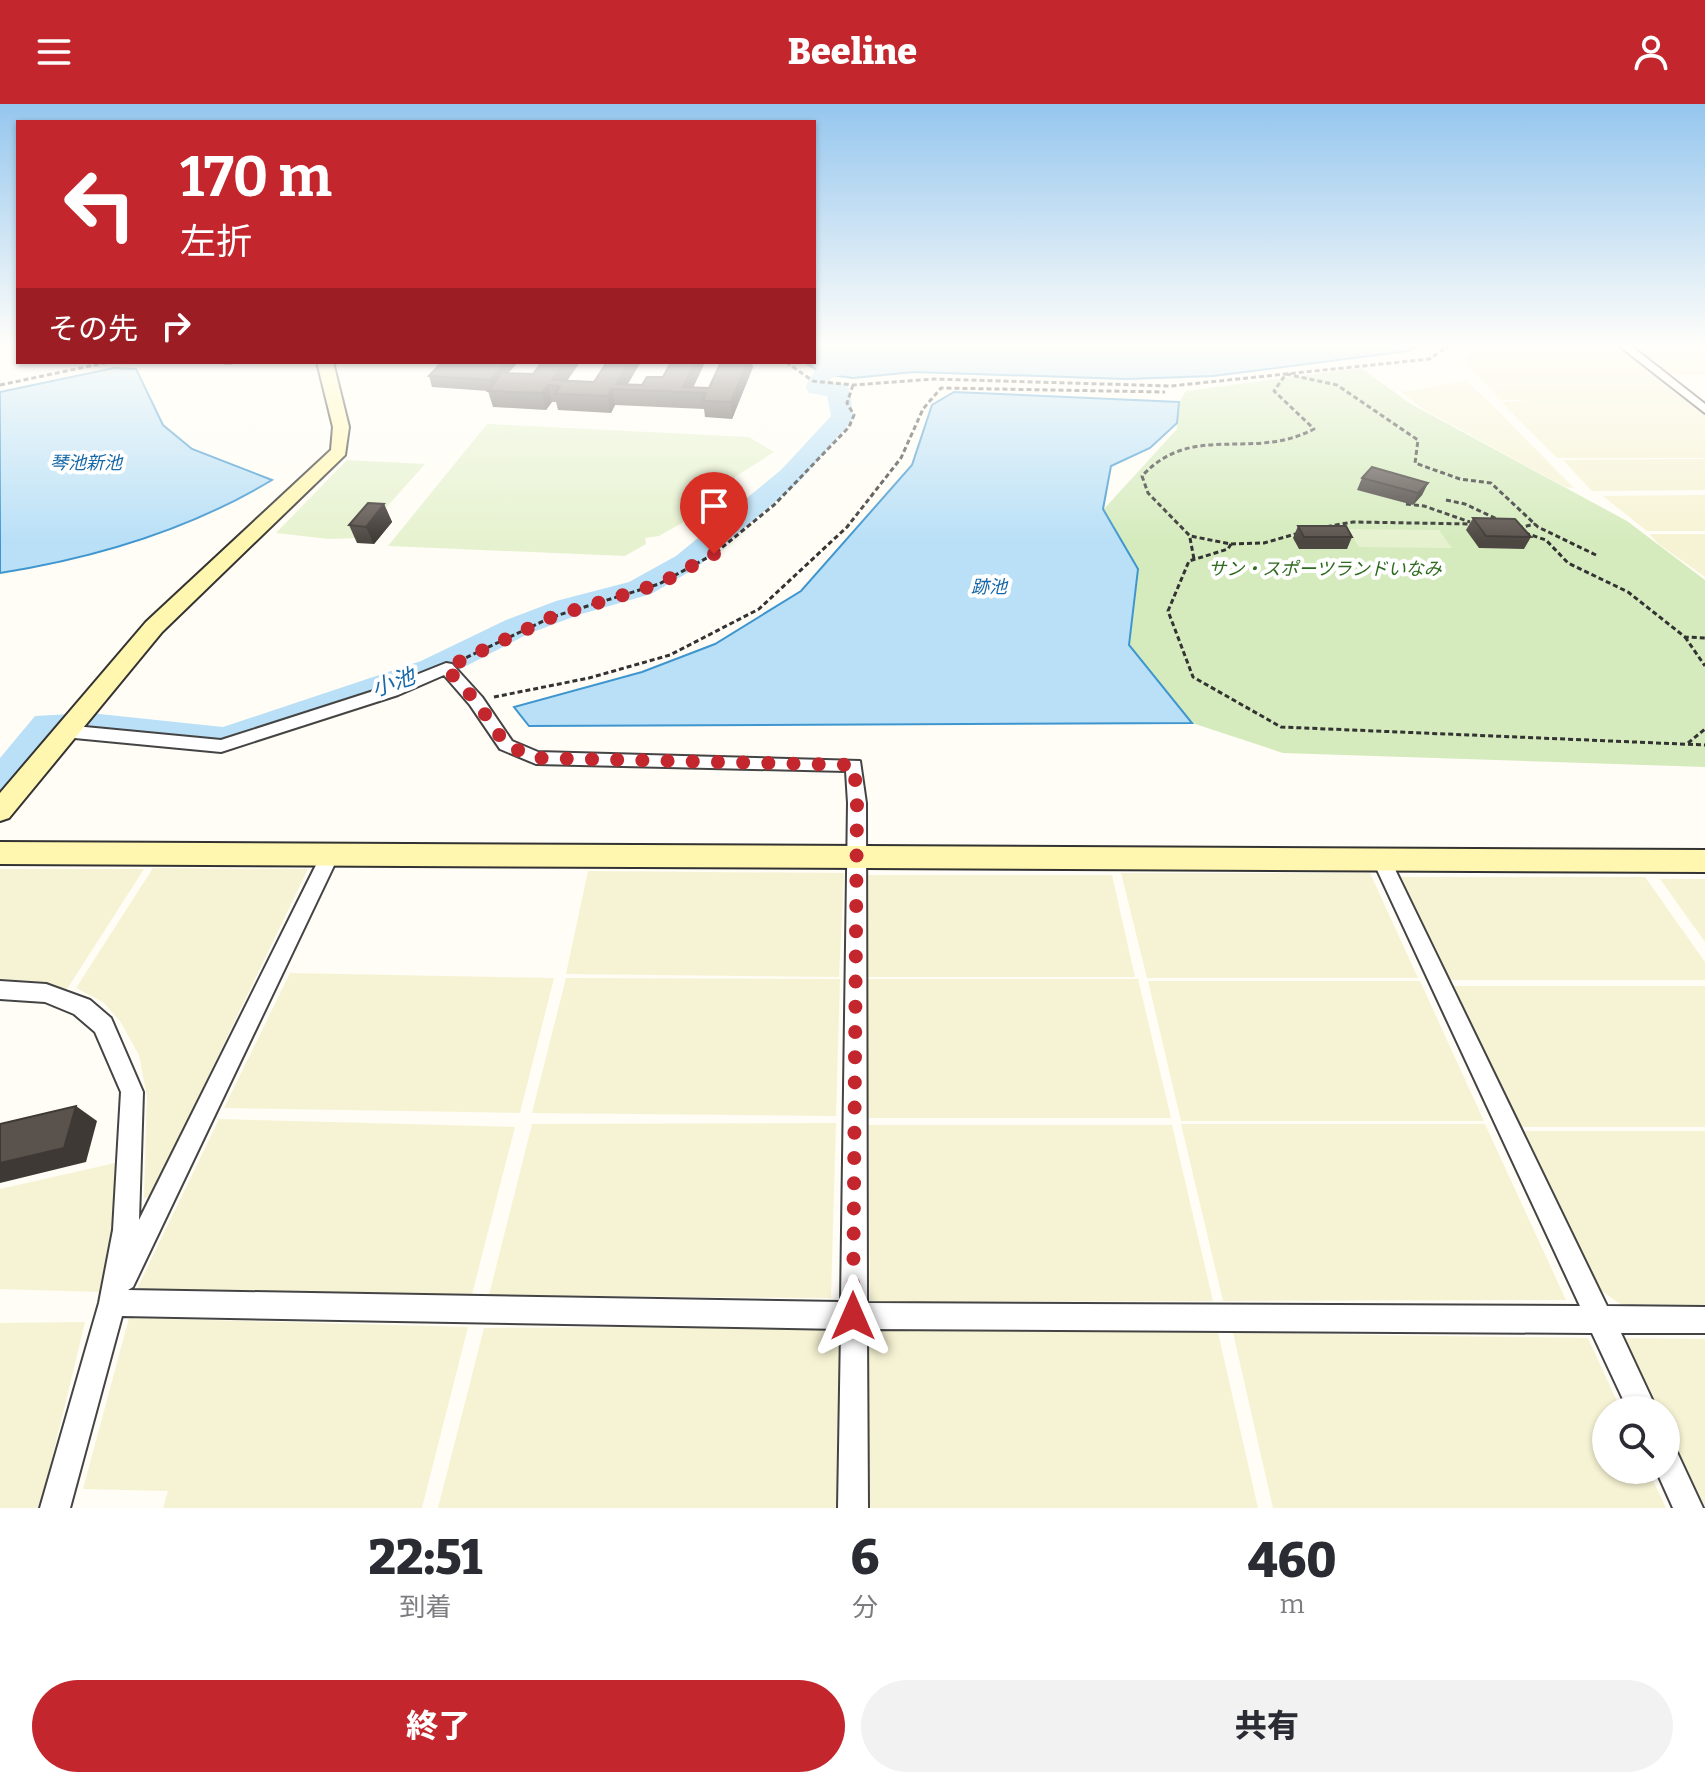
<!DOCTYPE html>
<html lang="ja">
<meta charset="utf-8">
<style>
body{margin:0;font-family:Bitter,"Noto Sans JP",serif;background:#f2f2f3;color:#2b2b33;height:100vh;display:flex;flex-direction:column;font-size:30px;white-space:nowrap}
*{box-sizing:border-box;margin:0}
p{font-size:26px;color:#7c7c81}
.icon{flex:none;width:44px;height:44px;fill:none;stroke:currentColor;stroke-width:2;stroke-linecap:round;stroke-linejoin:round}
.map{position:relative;height:1404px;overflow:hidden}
.panel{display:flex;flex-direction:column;background:#fff;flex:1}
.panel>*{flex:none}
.hud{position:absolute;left:16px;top:16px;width:800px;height:244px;border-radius:0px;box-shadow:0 2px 6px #0004;background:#c4262e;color:#fff;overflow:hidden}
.controls{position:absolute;left:1592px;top:1292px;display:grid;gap:16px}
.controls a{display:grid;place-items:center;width:88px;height:88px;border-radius:50%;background:#fff;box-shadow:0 2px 6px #0004;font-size:40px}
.pin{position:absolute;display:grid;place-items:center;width:68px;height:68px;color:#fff;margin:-82px -34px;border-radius:50% 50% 50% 0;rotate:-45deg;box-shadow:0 0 8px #0007}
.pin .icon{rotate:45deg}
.me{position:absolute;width:88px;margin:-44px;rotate:0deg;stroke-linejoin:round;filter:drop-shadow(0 0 6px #0008)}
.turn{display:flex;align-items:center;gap:28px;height:168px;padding:0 32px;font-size:36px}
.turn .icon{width:104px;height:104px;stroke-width:2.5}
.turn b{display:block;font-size:56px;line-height:68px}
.then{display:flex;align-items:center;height:76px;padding:0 32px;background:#0003;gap:16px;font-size:30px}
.eta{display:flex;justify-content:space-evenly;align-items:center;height:136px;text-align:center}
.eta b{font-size:48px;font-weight:800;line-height:56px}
.action{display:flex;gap:16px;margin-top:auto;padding:16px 32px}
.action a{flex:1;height:92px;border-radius:48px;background:#c4262e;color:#fff;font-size:32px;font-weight:800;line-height:92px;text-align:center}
.action a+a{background:#f2f2f3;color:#2b2b33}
header{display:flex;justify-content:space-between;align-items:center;height:104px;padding:0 32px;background:#c4262e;color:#fff;font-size:36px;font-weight:800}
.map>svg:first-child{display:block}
.farmland{fill:#f6f3d4}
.green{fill:#d5ebbd}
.pitch{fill:#e6f2cf}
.water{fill:#b9e0f7;stroke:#3f96cf;stroke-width:2}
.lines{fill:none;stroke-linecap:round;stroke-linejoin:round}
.river{fill:#b9e0f7;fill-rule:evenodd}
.street-casing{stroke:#444;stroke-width:4}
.secondary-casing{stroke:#333;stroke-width:4}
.path{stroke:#333;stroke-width:3;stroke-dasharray:5 3;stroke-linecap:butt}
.street{fill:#fff;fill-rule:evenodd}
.secondary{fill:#fff6b0;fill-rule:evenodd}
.wall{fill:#4d4742}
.shaded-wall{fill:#3f3936}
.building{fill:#5a524d;stroke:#3f3936;stroke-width:2}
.route{stroke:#c4262e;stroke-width:14;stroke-dasharray:0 25.2}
.labels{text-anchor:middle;stroke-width:8;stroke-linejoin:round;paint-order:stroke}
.far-water-label{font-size:18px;font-style:italic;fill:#1768a6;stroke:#fff}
.far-park-label{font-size:18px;font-style:italic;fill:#2f6b1f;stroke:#fff}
.water-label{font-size:22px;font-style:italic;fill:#1768a6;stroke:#fff}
</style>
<header><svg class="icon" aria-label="menu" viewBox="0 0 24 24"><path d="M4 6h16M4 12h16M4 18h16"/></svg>Beeline<svg class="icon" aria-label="person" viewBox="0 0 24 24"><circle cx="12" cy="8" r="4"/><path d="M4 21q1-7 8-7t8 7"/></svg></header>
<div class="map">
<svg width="1705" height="1404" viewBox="0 0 1705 1404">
<rect width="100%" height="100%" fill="#fffdf5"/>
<g class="farmland">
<polygon points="1480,241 1616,241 1705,312 1705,354 1557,354 1501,298 1528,296 1501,296 1463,257"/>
<polygon points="1630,241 1705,241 1705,271 1668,271"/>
<polygon points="1466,277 1488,297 1574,384 1565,383 1423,305 1401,288"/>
<polygon points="1705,355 1705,386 1592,387 1563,356"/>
<polygon points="1705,391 1705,427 1647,427 1603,392"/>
<polygon points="1649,430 1705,430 1705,473 1660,441"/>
<polygon points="153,764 308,765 150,1093 144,1094 147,993 139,951 120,917 103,898 76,884"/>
<polygon points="0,765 144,765 67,885 0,880"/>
<polygon points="588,767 844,769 839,873 566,870"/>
<polygon points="1121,769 1370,769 1418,874 1147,874"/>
<polygon points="863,771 1112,771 1135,873 864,873"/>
<polygon points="1396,773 1645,773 1705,858 1705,876 1446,876"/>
<polygon points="1660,775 1705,775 1705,838"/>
<polygon points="290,869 554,874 520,1009 224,1004"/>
<polygon points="566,874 840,875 836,1012 532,1009"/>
<polygon points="866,875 1138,875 1171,1014 868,1014"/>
<polygon points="1148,877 1420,877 1484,1017 1181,1017"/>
<polygon points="1449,882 1705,882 1705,1023 1517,1023"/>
<polygon points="219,1015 515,1023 471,1194 136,1187"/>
<polygon points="836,1019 831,1194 489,1191 532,1020"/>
<polygon points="1181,1020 1485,1020 1566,1196 1223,1197"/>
<polygon points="868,1021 1172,1021 1213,1197 870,1198"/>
<polygon points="1519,1027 1705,1027 1705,1201 1620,1200 1592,1180"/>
<polygon points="115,1059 112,1132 100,1188 0,1185 0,1085"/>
<polygon points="129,1214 468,1223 422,1404 163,1404 168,1387 83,1385"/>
<polygon points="85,1218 41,1400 38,1404 0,1404 0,1219"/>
<polygon points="843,1222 840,1404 438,1404 484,1224"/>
<polygon points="867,1224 1217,1224 1258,1404 869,1404"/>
<polygon points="1233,1229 1588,1234 1621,1306 1606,1306 1606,1366 1648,1366 1666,1404 1273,1404"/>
<polygon points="1624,1234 1705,1235 1705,1403 1666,1322 1666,1306 1658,1306"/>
</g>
<polygon class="green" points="1361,264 1411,300 1627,417 1705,476 1705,663 1283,649 1192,619 1129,541 1138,465 1103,406 1177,325 1179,298 1186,287"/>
<g class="pitch">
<polygon points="487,320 749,333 774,348 716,385 713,401 659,432 645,434 646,440 625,452 388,442"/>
<polygon points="347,356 425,360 359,434 329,435 276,429"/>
<polygon points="1348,425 1439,426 1452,444 1359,443"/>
</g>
<g class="water">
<polygon points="814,241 1419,241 1408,247 1213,272 1126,275 914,268 853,274 823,270 804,258 814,258"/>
<path d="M114,264L136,265L163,321L192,345L272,376C189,426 95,454 0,469V288Z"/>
<polygon points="954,288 1179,298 1177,319 1150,344 1111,362 1103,405 1138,465 1129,541 1192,619 529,622 514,603 642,568 715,540 801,487 912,361 932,301"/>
</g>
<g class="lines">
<path class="river" d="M874,241H895L884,260L831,274L830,278L847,281C853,290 850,303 855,313L799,378L696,464L651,490L578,511L528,530L445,573L224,648L90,633H57L13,690L0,694V654L35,612L90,609L223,623L421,557L506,516L556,497L629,478L676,452L781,366L831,312L827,292L809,289L806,284C813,254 842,255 868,250Z"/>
<g class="street-casing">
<g id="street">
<polygon points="1618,241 1630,241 1705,300 1705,309"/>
<polygon points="446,559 452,560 482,593 512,637 538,648 860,657 866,699 867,1199 1580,1202 1372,755 1374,750 1388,750 1390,755 1607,1202 1705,1203 1705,1229 1621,1229 1657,1306 1628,1306 1592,1229 867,1225 868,1404 838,1404 841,1225 122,1212 70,1404 40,1404 99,1199 113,1126 121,988 95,928 74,910 45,898 0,895 0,877 46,880 90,896 111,914 143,988 139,1116 322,749 324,744 338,744 340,749 133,1183 128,1186 841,1198 848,699 846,667 536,660 500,645 470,601 444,571 398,591 221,648 64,633 56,627 64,621 221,636 386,583"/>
<polygon points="1666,1341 1676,1346 1703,1404 1673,1404 1656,1366 1666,1366"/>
</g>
</g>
<g class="secondary-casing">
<g id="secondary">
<polygon points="317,258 333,258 349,323 345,351 162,528 9,714 0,717 0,689 146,518 331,346 333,323"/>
<polygon points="0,738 1705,746 1705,768 0,760"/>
</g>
</g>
<g class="path">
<polyline points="786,258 813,277 853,281 934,275 1171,282 1429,255 1450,241"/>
<polyline points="0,281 109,258"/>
<polyline points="1446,396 1465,400 1499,416"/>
<polyline points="1406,400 1424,402 1470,418"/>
<polyline points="1319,424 1353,418 1474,420"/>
<polyline points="1518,424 1535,420"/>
<polyline points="1525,429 1546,436 1568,459 1628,488 1685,533 1705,534"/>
<polyline points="1190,434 1194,455"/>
<polyline points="1231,440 1264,439 1299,429"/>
<path d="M1596,451L1538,423L1491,379L1460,375L1415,359L1418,336L1337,281L1286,270L1274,287L1314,325C1251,358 1193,317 1142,372L1148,389L1190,432L1231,440L1228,445L1189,457L1168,507L1193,573L1281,623L1705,641"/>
<polyline points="1685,533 1705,562"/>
<polyline points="459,557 552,513 659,480 714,450 774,401 849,323 854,311 847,299 853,281"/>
<polyline points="494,593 589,574 670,551 759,505 847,423 901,354 923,305 941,284 1165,288"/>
<polyline points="1688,639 1705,625"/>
</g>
<use href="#street" class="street"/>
<use href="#secondary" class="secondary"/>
</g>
<g class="wall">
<polygon points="223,258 235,258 231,261 224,261"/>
<polygon points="442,258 518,258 508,269 533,270 542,258 580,258 567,277 642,281 663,273 671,258 705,258 693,284 709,284 753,263 732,315 705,313 704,305 615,301 611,309 558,306 556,298 552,298 546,306 493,303 488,287 432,283 429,272"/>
<polygon points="1362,374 1428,379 1422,391 1413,401 1357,386"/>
<polygon points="384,400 392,418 374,440 357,439 349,421"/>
<polygon points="1473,414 1531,433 1524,445 1479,444 1466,426"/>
<polygon points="1298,422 1352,433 1347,445 1299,445 1293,434"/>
</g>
<g class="shaded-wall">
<polygon points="506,258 518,258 493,287 490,276"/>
<polygon points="565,258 580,258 561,285 560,282 552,276"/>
<polygon points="629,258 641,258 625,285 616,280"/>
<polygon points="695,258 705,258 691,288 683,283"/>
<polygon points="747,258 752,258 753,263 732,315 731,298"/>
<polygon points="548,281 552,298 546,306 542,289"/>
<polygon points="612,285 615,301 611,309 608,292"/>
<polygon points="1428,379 1422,391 1413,401 1418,389"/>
<polygon points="384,400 392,418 374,440 366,423"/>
<polygon points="76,1002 97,1017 86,1058 0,1079 0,1059"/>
</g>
<g class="building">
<polygon points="442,258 506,258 490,276 429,272"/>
<polygon points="542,258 565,258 552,276 594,278 607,258 629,258 616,280 642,281 647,273 663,273 671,258 695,258 683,283 709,284 721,258 747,258 731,298 703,297 706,289 612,285 608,292 555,290 560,282 548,281 542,289 488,287 502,269 533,270"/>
<polygon points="1372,363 1428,379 1418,389 1362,374"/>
<polygon points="368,399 384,400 366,423 349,421"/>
<polygon points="1473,414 1515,415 1531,433 1486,432"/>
<polygon points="1298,422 1346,422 1352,433 1304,433"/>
<polygon points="76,1002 64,1044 0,1059 0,1020"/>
</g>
<linearGradient id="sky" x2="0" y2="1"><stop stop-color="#95c6ee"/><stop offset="0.55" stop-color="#fffefa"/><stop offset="1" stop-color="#fffefa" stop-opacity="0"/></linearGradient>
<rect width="1705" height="438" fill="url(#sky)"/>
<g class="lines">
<polyline class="route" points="714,450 659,480 552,513 446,564 476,597 506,641 536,654 854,661 857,699 853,1212"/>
</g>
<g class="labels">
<g class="far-water-label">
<text x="86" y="365">琴池新池</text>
<text x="989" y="489">跡池</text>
</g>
<g class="far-park-label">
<text x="1325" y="471">サン・スポーツランドいなみ</text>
</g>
<g class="water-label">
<text transform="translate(393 578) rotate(-19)" y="8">小池</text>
</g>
</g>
</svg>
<div class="controls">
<a><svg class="icon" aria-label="search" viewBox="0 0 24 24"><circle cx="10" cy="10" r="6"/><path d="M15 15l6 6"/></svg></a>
</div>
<div class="pin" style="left:714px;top:450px;background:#d93025"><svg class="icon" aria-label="arrive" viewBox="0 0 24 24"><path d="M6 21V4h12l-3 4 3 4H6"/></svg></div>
<svg class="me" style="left:853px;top:1212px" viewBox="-20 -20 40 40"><path d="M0-17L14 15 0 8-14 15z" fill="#c4262e" stroke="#fff" stroke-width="4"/></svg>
<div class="hud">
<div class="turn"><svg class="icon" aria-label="left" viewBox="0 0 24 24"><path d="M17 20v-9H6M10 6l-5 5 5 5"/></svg><div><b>170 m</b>左折</div></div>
<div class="then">その先<svg class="icon" aria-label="right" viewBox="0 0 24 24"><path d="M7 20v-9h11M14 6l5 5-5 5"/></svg></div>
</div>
</div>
<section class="panel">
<div class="eta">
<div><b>22:51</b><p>到着</p></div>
<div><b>6</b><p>分</p></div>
<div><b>460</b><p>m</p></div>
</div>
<div class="action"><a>終了</a><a>共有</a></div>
</section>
